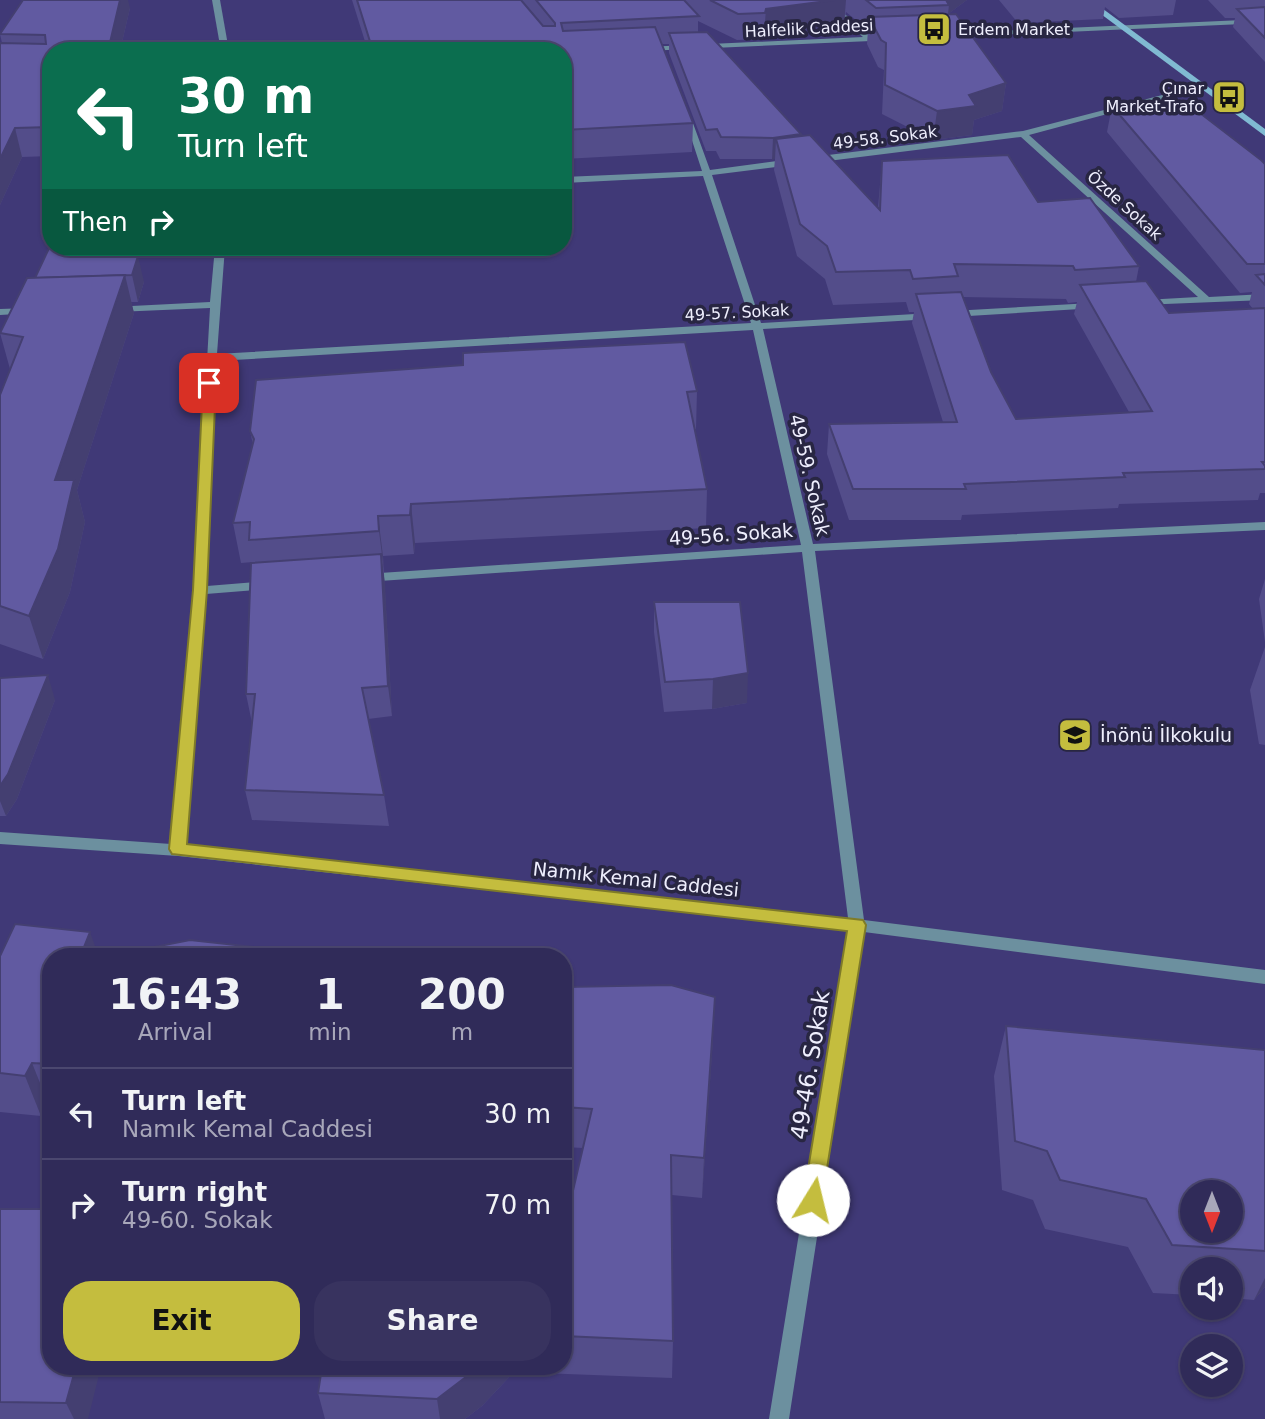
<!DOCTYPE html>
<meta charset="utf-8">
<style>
body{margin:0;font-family:"DejaVu Sans",sans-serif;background:#38335f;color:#f1f3f6;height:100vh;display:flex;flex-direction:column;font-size:26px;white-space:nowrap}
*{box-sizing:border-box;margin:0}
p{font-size:23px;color:#a8a7ba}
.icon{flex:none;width:38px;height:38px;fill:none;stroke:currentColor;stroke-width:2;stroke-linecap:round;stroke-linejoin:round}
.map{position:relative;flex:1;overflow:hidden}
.side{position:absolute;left:42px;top:948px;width:530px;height:427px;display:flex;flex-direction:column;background:#302b59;border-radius:28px;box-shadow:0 2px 5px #0004,0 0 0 2px #4b476f}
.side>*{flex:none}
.top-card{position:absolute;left:42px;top:42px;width:530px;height:214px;border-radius:28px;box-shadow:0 2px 5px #0004,0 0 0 2px #4b476f;background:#0b6e4f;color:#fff;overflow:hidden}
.needle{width:46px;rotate:180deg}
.fabs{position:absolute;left:1180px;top:1180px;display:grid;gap:14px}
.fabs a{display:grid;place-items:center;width:63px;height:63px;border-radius:50%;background:#302b59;box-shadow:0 2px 5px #0004,0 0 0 2px #4b476f;font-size:35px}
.pin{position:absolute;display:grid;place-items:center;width:60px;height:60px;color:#fff;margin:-30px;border-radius:14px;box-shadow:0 4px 10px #0006}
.me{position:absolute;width:77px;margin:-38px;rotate:9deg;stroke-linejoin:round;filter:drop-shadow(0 0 5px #0008)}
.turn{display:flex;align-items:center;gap:24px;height:147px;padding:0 21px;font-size:32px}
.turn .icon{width:91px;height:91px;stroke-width:2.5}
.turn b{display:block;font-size:49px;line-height:60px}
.then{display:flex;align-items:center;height:66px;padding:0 21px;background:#0003;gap:14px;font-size:26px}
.eta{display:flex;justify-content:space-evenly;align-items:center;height:119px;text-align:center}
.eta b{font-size:42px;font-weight:600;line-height:49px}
.primary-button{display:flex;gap:14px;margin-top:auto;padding:14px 21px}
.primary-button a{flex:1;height:80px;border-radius:28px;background:#c4bd3e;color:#111;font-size:28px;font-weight:600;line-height:80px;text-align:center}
.primary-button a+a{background:#38335f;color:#f1f3f6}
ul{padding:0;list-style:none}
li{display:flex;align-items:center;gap:21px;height:91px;padding:0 21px;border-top:2px solid #4b476f}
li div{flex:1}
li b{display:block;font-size:26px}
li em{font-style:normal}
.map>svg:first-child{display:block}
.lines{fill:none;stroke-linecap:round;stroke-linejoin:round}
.street{fill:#6c909f;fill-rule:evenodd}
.secondary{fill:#80bad2;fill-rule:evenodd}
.wall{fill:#534d8a;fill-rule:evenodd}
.shaded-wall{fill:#443f71}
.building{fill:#615aa1;stroke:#443f71;stroke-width:2;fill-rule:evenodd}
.route{fill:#c4bd3e;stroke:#7f7b28;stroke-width:2}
.labels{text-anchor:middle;stroke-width:7;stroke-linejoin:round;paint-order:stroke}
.far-street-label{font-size:16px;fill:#eeeefd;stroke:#282642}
.far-poi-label{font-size:16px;fill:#eeeefd;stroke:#282642;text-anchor:start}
.street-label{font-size:19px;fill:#eeeefd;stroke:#282642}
.poi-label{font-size:19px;fill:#eeeefd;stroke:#282642;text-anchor:start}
.near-street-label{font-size:23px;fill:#eeeefd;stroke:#282642}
</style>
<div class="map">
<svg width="1265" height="1419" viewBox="0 0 1265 1419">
<rect width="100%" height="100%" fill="#403977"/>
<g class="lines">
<g class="street">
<polygon points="212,0 220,0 229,51 221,51"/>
<polygon points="818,0 827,0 872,36 884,36 888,38 871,41 645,51 641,49 645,47 863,37"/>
<polygon points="1265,19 1265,23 953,37 949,35 953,33"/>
<polygon points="1201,85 1208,87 1029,135 1209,297 1265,294 1265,300 1140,305 1139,303 1144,300 1198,297 1021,137 812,163 808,160 812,157 1023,131"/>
<path d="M683,113L690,115L710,170L792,159L796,162L792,165L712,175L761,323L932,313L937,316L932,319L763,329L813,544L1265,522V530L815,551L864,920L1265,970V984L864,932L789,1419H769L848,930L178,856L0,844V832L171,844L194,590L210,308L116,312L111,309L112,307L210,302L215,247H225L217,354L751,323L703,176L564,183V177L702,171ZM753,330L801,545L365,574L359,578L365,582L802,552L848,918L186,845L206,594L268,589L274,585L268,581L207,586L216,361Z"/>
<polygon points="1092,303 1096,304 1096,308 952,317 947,314 952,311"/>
<polygon points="29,308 33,309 33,313 0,315 0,309"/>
</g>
<polygon class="secondary" points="1082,0 1091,0 1265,129 1265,136"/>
</g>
<g class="wall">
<path d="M352,0H967L948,14L1006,83L1002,111L974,120L972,135L933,140L882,114L884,70L878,67L867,44L868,30L846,12L844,25L764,35V39L737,40L698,21V32L801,136L878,208L882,161L1038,202L1139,266L1136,282L1169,313L1253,309L1249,304L1252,292L1240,293L1107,132L1112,106L1265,164V493H1260L1258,500L1119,504L1118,508L962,515L961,520H849L827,454L829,424L943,422L912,323L914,312H909L906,302L833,305L825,279L797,256L774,170L775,159H720L716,151H706L669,53V44H662L693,123L692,152L564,159V51H368ZM963,297L1066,299L1068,303L1077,302L1074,314L1129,412L1016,419L991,372Z"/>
<polygon points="999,0 1176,0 1173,15 1119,18 1105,7 1103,19 1018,23"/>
<polygon points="1208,0 1265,0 1265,62 1233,27 1235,18 1225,18"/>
<polygon points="130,8 120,51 51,51 51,156 22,157 0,205 0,43 2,43 0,34"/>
<polygon points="106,247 144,282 138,302 131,302 134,313 77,490 85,522 70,592 43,659 0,644 0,395 10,369 0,333 35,278"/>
<polygon points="267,247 448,247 331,253 269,255"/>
<polygon points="463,365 697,391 696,429 695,429 707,489 706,528 415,543 414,554 383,556 392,716 368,719 384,795 389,826 252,820 245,790 252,723 246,694 253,563 253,562 241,563 233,523 253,445 250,431"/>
<polygon points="1265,579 1265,642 1259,599"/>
<polygon points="654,602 747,703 712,709 664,712 654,632"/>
<polygon points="1265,647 1265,745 1259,744 1250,690"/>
<polygon points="0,678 55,700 17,799 6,816 0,816"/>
<polygon points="0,956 51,957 51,1103 48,1103 41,1116 0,1112"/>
<polygon points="564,987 713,1038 702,1198 672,1195 673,1341 672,1378 514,1372 482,1406 465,1419 325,1419 318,1393 322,1367 564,1367 564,1212 568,1212 583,1148 564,1147"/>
<polygon points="1006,1026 1265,1050 1265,1287 1254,1300 1230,1298 1230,1269 1192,1269 1192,1295 1153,1293 1128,1247 1045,1229 1033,1200 1002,1190 994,1076"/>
<polygon points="0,1209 88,1419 0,1419"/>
</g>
<g class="shaded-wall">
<polygon points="120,0 128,0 130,8 120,51 108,51"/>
<polygon points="835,0 846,0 844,25 764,35 766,9"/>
<polygon points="941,0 967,0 948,14 949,5"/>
<polygon points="1006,83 1002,111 974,120 972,135 933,140 937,111 969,95"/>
<polygon points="15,128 22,157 0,205 0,159"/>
<polygon points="801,134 800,156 776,139 775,159 772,160 773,138"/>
<polygon points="138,256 144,282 138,302 132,275"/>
<polygon points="125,275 134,313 77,490 85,522 70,592 43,659 29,616 55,480"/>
<polygon points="411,504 415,543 414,554 410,515"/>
<polygon points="378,516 383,556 384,571 379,531"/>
<polygon points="381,554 385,584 392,716 388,686"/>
<polygon points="748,673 747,703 712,709 713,679"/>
<polygon points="48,675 55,700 17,799 6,816 0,801 0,786"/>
<polygon points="90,932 99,957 80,957"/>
<polygon points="715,997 713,1038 702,1198 704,1158"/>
<polygon points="32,1063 48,1103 41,1116 25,1076"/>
<polygon points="1265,1278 1265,1287 1254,1300"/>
<polygon points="76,1367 101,1367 88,1419 74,1419 66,1403"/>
<polygon points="479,1367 514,1367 514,1372 482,1406 465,1419 440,1419 437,1399"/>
</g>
<g class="building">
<polygon points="23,0 120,0 108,51 51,51 51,127 15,128 0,159 0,43 46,44 45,35 0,34"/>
<polygon points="357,0 521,0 543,26 555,26 555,23 536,0 684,0 699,16 561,23 563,31 655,27 693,123 564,130 564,51 373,51"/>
<polygon points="710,0 835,0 766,9 765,13 738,14"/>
<polygon points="866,0 946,0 949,5 876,8"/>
<polygon points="1265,7 1265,38 1237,9"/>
<polygon points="956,14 1006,83 969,95 976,106 937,111 885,85 886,43 881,40 869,17"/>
<polygon points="707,32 801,134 773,138 721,137 717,129 706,130 669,33"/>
<polygon points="1183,100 1261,160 1265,164 1265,264 1247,264 1112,106"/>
<polygon points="810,135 880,210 882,161 1008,155 1038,202 1090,198 1139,266 1075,270 1073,266 954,264 958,276 913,279 910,270 836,272 827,246 800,224 776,139"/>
<polygon points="51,244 51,247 106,247 138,256 132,275 35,278"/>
<polygon points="1265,274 1265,285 1256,275"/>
<polygon points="125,275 55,480 74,480 58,549 29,616 0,606 0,395 23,337 0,333 27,278"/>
<polygon points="1146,281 1169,313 1265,308 1265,462 1262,462 1265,466 1265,469 1123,473 1125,477 964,484 966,489 853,489 829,424 957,422 916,294 961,292 991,372 1016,419 1152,411 1080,285"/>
<polygon points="685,342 697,391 687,392 707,489 411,504 410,515 378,516 379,531 249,540 250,522 233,523 254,439 250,431 256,380 463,365 463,353"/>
<polygon points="381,554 388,686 362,688 384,795 245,790 255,694 246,694 251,563"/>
<polygon points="654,602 740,602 748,673 713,679 665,682"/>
<polygon points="48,675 8,774 0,786 0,678"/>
<polygon points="15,924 90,932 80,957 51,957 51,1064 32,1063 25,1076 0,1073 0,956"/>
<polygon points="190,940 343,957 103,957"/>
<polygon points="671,985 715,997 704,1158 671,1155 673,1341 564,1336 564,1212 568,1212 592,1109 564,1107 564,987"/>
<path d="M1006,1026L1265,1050V1251L1172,1245L1146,1199L1060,1180L1047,1151L1015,1141ZM1192,1192H1230V1230H1192Z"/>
<polygon points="0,1209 51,1209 51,1367 76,1367 66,1403 0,1402"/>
<polygon points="322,1367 479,1367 437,1399 318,1393"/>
</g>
<polygon class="route" points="209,380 216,383 207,590 187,844 863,920 866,925 821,1206 813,1209 806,1206 803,1200 847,931 172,854 169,849 193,590 203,383"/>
<defs>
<g id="bus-square" transform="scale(1.75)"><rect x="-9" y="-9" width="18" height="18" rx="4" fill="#c4bd3e" stroke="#282642"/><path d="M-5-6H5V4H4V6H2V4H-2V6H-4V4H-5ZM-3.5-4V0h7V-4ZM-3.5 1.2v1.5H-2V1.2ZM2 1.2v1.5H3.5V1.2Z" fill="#111"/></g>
<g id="school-square" transform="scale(1.75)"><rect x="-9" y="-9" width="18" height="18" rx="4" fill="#c4bd3e" stroke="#282642"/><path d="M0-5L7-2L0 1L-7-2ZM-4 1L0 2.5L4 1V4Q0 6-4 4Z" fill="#111"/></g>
</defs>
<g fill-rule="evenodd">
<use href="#bus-square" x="934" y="29"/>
<use href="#bus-square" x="1229" y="97"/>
<use href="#school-square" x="1075" y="735"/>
</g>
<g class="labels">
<g class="far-street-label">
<text transform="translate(809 28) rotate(-3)" y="6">Halfelik Caddesi</text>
<text transform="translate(885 137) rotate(-7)" y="6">49-58. Sokak</text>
<text transform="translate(1125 205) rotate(42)" y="6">Özde Sokak</text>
<text transform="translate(737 312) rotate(-3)" y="6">49-57. Sokak</text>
</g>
<g class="far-poi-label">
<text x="958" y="35">Erdem Market</text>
<text x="1204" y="94" text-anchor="end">Çınar<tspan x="1204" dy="18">Market-Trafo</tspan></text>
</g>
<g class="street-label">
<text transform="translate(810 475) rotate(77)" y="7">49-59. Sokak</text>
<text transform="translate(731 534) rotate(-4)" y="7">49-56. Sokak</text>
<text transform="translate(636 879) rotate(6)" y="7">Namık Kemal Caddesi</text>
</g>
<g class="poi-label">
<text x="1100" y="742">İnönü İlkokulu</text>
</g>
<g class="near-street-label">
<text transform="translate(810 1065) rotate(-81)" y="8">49-46. Sokak</text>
</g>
</g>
</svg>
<div class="fabs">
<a><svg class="needle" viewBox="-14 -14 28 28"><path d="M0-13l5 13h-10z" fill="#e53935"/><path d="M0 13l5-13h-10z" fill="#a8a7ba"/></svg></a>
<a><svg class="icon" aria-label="sound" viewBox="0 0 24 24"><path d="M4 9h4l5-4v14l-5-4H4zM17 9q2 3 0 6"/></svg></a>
<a><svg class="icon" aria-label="layers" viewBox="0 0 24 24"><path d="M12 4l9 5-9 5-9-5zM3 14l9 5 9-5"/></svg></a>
</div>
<div class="pin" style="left:209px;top:383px;background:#d93025"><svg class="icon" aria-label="arrive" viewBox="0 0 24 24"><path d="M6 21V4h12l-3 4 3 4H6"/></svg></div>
<svg class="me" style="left:813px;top:1200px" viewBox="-20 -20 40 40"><circle r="19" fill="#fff"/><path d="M0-13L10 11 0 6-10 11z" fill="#c4bd3e"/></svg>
<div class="top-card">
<div class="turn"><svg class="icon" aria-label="left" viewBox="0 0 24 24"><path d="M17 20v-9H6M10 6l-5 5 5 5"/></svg><div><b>30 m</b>Turn left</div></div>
<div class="then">Then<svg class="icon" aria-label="right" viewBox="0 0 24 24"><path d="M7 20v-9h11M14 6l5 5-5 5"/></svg></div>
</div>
<section class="side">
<div class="eta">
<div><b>16:43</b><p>Arrival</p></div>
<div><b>1</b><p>min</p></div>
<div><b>200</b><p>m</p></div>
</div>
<ul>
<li><svg class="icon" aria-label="left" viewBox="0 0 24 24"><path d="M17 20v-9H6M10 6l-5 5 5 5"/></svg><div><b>Turn left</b><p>Namık Kemal Caddesi</p></div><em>30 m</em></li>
<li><svg class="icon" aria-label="right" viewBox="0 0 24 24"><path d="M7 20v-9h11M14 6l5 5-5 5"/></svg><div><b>Turn right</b><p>49-60. Sokak</p></div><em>70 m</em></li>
</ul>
<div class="primary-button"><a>Exit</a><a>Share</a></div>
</section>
</div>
